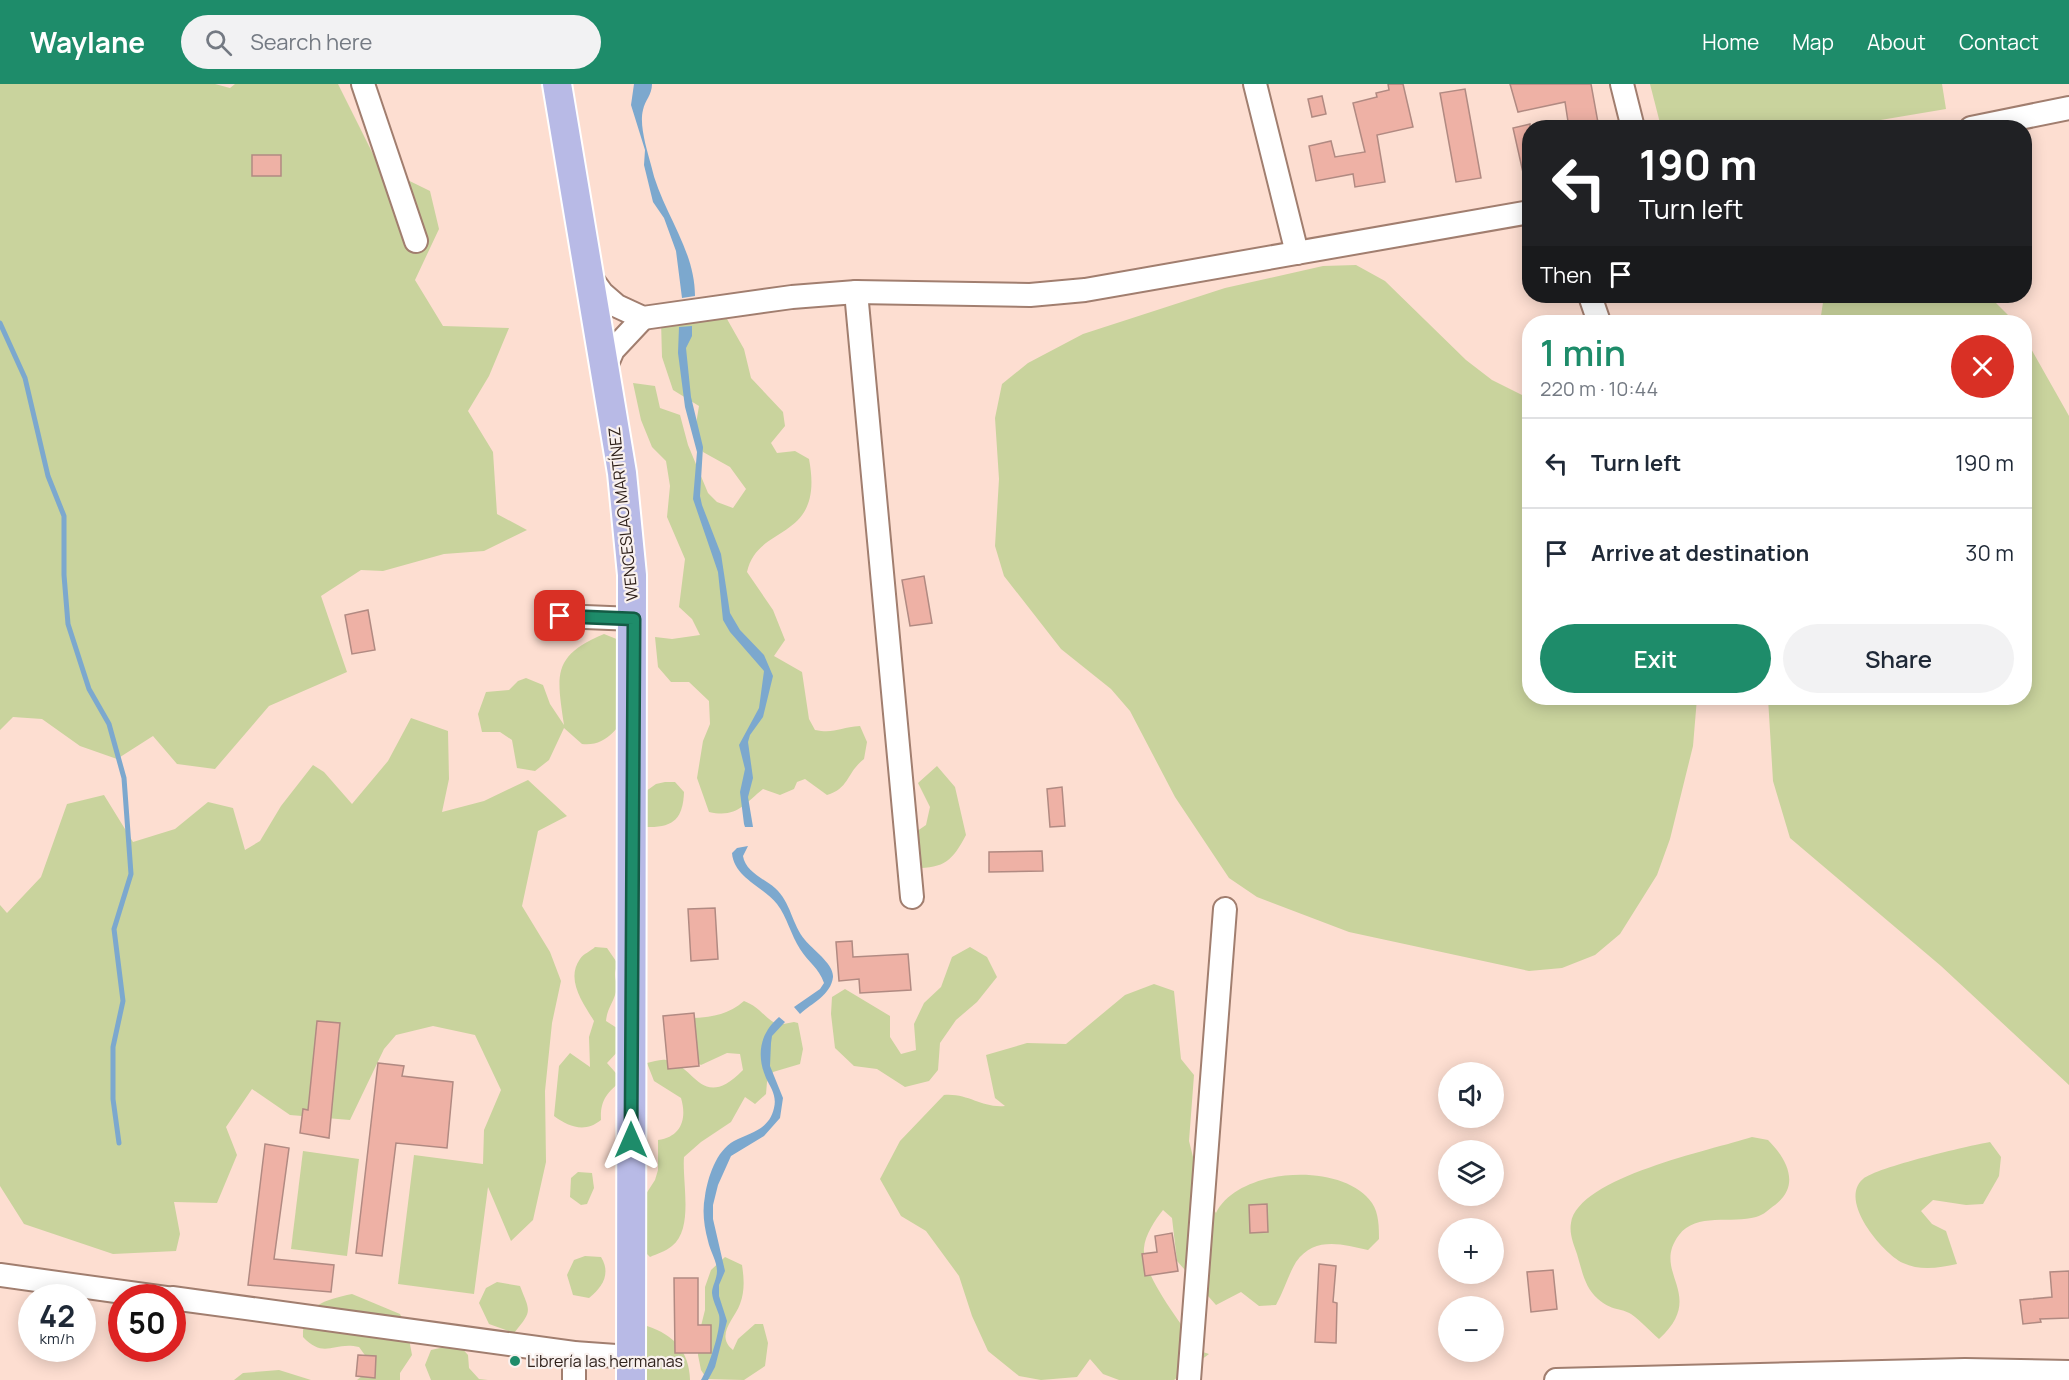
<!DOCTYPE html>
<meta charset="utf-8">
<style>
body{margin:0;font-family:Manrope,sans-serif;background:#f2f2f3;color:#1f2937;height:100vh;display:flex;flex-direction:column;font-size:22px;white-space:nowrap}
*{box-sizing:border-box;margin:0}
p{font-size:20px;color:#747a83}
.icon{flex:none;width:33px;height:33px;fill:none;stroke:currentColor;stroke-width:2;stroke-linecap:round;stroke-linejoin:round}
.map{position:relative;flex:1;overflow:hidden}
.panel{position:absolute;left:1522px;top:231px;width:510px;height:390px;display:flex;flex-direction:column;background:#fff;border-radius:24px;box-shadow:0 3px 15px #0003}
.panel>*{flex:none}
.top-card{position:absolute;left:1522px;top:36px;width:510px;height:183px;border-radius:24px;box-shadow:0 3px 15px #0003;background:#202124;color:#fff;overflow:hidden}
.buttons{position:absolute;left:1438px;top:978px;display:grid;gap:12px}
.buttons a{display:grid;place-items:center;width:66px;height:66px;border-radius:50%;background:#fff;box-shadow:0 3px 15px #0003;font-size:30px}
.speed{position:absolute;left:18px;top:1200px;display:flex;gap:12px;font-size:30px;font-weight:700;text-align:center}
.speed>*{display:grid;place-content:center;width:78px;height:78px;border-radius:50%;background:#fff;box-shadow:0 3px 15px #0003;line-height:1}
.speed small{font-size:15px;font-weight:400}
.speed .limit{border:9px solid #d22;background:#fff;color:#111}
.pin{position:absolute;display:grid;place-items:center;width:51px;height:51px;color:#fff;margin:-26px;border-radius:12px;box-shadow:0 3px 9px #0006}
.me{position:absolute;width:66px;margin:-33px;rotate:0deg;stroke-linejoin:round;filter:drop-shadow(0 0 4px #0008)}
.turn{display:flex;align-items:center;gap:21px;height:126px;padding:0 18px;font-size:27px}
.turn .icon{width:78px;height:78px;stroke-width:2.5}
.turn b{display:block;font-size:42px;line-height:51px}
.then{display:flex;align-items:center;height:57px;padding:0 18px;background:#0003;gap:12px;font-size:22px}
.round{display:grid;place-items:center;flex:none;width:63px;height:63px;border-radius:32px;background:#f2f2f3}
.overview{display:flex;align-items:center;justify-content:space-between;height:102px;padding:0 18px}
h1{font-size:36px;font-weight:600;line-height:45px;color:#1e8c6a}
.button{display:flex;gap:12px;margin-top:auto;padding:12px 18px}
.button a{flex:1;height:69px;border-radius:36px;background:#1e8c6a;color:#fff;font-size:24px;font-weight:600;line-height:69px;text-align:center}
.button a+a{background:#f2f2f3;color:#1f2937}
ul{padding:0;list-style:none}
li{display:flex;align-items:center;gap:18px;height:90px;padding:0 18px;border-top:2px solid #e0e1e3}
li div{flex:1}
li b{display:block;font-size:22px}
li em{font-style:normal}
header{display:flex;align-items:center;gap:36px;box-sizing:border-box;height:84px;padding:0 30px;background:#1e8c6a;color:#fff}
header strong{font-size:28px}
nav{display:flex;gap:33px;margin-inline-start:auto;font-size:21px}
.search{width:420px;height:54px;background:#f2f2f3;display:flex;align-items:center;gap:15px;box-sizing:border-box;padding:0 21px;border-radius:33px;color:#747a83;font-size:22px}
.map>svg:first-child{display:block}
.green{fill:#c9d39d}
.water{fill:#7ca8ce}
.lines{fill:none;stroke-linecap:round;stroke-linejoin:round}
.stream{stroke:#7ca8ce;stroke-width:5}
.building{fill:#eeb1a5;stroke:#b18a82;stroke-width:1.5}
.minor-casing{stroke:#a17e6f;stroke-width:26}
.major-casing{stroke:#fff;stroke-width:32}
.minor{stroke:#fff;stroke-width:22}
.major{stroke:#b8bae6;stroke-width:28}
.route-casing{stroke:#145b45;stroke-width:15}
.route{stroke:#1e8c6a;stroke-width:10}
.poi-dot{fill:#1e8c6a;stroke:#f9f1ee;stroke-width:2}
.labels{text-anchor:middle;stroke-width:4.5;stroke-linejoin:round;paint-order:stroke}
.street-label{font-size:16px;fill:#2f211b;stroke:#f9f1ee}
.poi-label{font-size:16px;fill:#2f211b;stroke:#f9f1ee;text-anchor:start}
</style>
<header>
<strong>Waylane</strong>
<div class="search"><svg class="icon" aria-label="search" viewBox="0 0 24 24"><circle cx="10" cy="10" r="6"/><path d="M15 15l6 6"/></svg>Search here</div>
<nav><a>Home</a><a>Map</a><a>About</a><a>Contact</a></nav>
</header>
<div class="map">
<svg width="2069" height="1296" viewBox="0 0 2069 1296">
<rect width="100%" height="100%" fill="#fdded1"/>
<g class="green">
<polygon points="0,0 215,0 230,4 235,0 338,0 379,82 430,107 439,145 415,196 443,242 509,244 489,292 468,327 493,368 497,430 527,446 484,467 444,470 383,487 361,486 321,512 347,588 269,622 215,685 177,680 153,652 117,675 80,662 42,635 13,633 0,646"/>
<polygon points="1650,0 1942,0 1946,25 1839,43 1661,43"/>
<polygon points="1356,181 1385,197 1466,276 1492,296 1530,315 1530,614 1697,614 1693,662 1670,755 1657,791 1620,850 1595,871 1562,884 1529,887 1349,848 1257,813 1229,794 1175,713 1130,627 1111,605 1061,565 1004,492 995,462 999,395 995,334 1002,300 1028,279 1083,250 1225,204 1323,182"/>
<polygon points="1824,212 1989,212 2015,238 1820,238"/>
<path d="M711,216L727,235L744,265L751,294L783,328L785,342L771,359L777,369L795,367L809,375C825,459 758,438 747,488L773,526L785,556L774,572L802,588L809,635L815,646C835,650 840,643 860,642L867,658L864,675C846,689 850,704 827,711L805,695L797,698L794,705L780,711L763,705C743,721 737,734 709,728L697,694L703,657L710,640L709,617L689,598H671L658,583L655,553L672,555L700,551L692,535L679,523L685,475L667,433L670,402L666,377L652,363L641,336L633,299L655,302L660,324L680,331L688,361L708,409L717,418L733,424L746,405L730,383L703,368L695,346L699,322L673,306L662,273L661,237Z"/>
<polygon points="2025,254 2069,332 2069,1001 1941,882 1790,754 1773,697 1768,614 2025,614"/>
<path d="M604,550L629,560L632,624C619,642 607,663 582,660L564,644L549,676L535,687L517,684L512,656L500,648H482L478,630L486,608L509,606L518,597L526,594L543,601L550,620L564,641C557,592 551,572 604,550Z"/>
<polygon points="411,634 448,647 449,695 442,728 484,717 528,696 567,732 538,747 522,822 550,868 561,897 552,939 545,1007 546,1078 533,1136 511,1157 488,1103 474,1210 398,1200 414,1071 483,1080 484,1046 501,1006 475,951 433,942 396,951 384,965 350,1036 290,1031 252,1005 226,1043 237,1071 217,1119 174,1118 180,1150 176,1167 113,1170 24,1140 0,1102 0,821 7,829 41,793 67,720 104,711 133,758 175,745 208,718 233,724 245,766 260,757 281,722 313,681 324,688 352,720 388,677"/>
<path d="M937,682L955,703L966,751C952,777 945,784 915,784L904,756L926,741L930,723L918,699Z"/>
<path d="M665,698H675L684,708C683,735 673,744 646,743L642,710L656,700Z"/>
<path d="M595,863L607,864L618,880C611,894 619,896 616,908C613,919 607,925 606,937L620,946L621,964L607,979L622,996C607,1009 600,1016 601,1036C585,1049 569,1043 554,1032L559,982L570,969L590,983L589,953L594,937C584,920 565,896 580,875C583,870 591,867 595,863Z"/>
<polygon points="970,863 987,873 997,893 977,918 956,936 940,959 938,986 929,997 905,1003 877,985 854,982 835,964 831,930 832,913 845,905 890,932 890,953 901,970 916,966 914,940 924,919 941,903 952,873"/>
<path d="M1154,900L1174,907L1181,975L1194,991L1189,1057L1200,1101L1216,1129C1239,1083 1343,1077 1372,1119C1379,1129 1379,1144 1379,1155L1368,1166C1342,1160 1314,1152 1296,1178C1288,1191 1284,1207 1276,1221L1259,1222L1241,1208L1216,1221L1177,1177L1172,1134L1163,1126C1155,1136 1145,1151 1144,1164C1141,1191 1185,1244 1200,1267L1209,1270L1174,1296H1119L1103,1290L1090,1275L1077,1293L1041,1296L1019,1292L988,1267L972,1232L959,1192L926,1147L901,1132L880,1095L900,1057L944,1011C969,1009 980,1024 1005,1022L995,1014L986,971L1027,959L1066,960L1125,911Z"/>
<path d="M744,917C760,923 763,933 778,941L794,938L798,939L803,965L800,980L773,988L767,998L766,1010L755,1020L745,1013L731,1038L701,1058L684,1073C682,1098 694,1145 672,1162C666,1167 657,1170 650,1173L638,1161L644,1113L655,1096L658,1086V1056C682,1053 687,1034 681,1014L654,997L647,979C653,978 660,975 666,976C695,980 701,1029 743,986L740,970L727,969L701,981L687,972L694,934C714,933 729,930 744,917Z"/>
<path d="M1752,1053L1768,1056C1787,1075 1801,1101 1775,1121C1769,1125 1764,1131 1756,1133C1732,1140 1696,1128 1679,1151C1650,1189 1708,1210 1659,1255C1650,1247 1641,1237 1631,1230C1622,1224 1611,1227 1598,1215C1585,1204 1582,1187 1577,1170C1574,1161 1569,1150 1571,1139C1578,1093 1712,1066 1752,1053Z"/>
<path d="M1990,1058L2001,1073L1999,1092L1983,1120L1966,1121L1933,1116L1921,1127L1932,1140L1946,1147L1957,1180C1939,1184 1920,1187 1903,1179C1882,1169 1838,1116 1863,1095C1877,1083 1968,1062 1990,1058Z"/>
<polygon points="303,1067 359,1075 347,1172 291,1165"/>
<polygon points="578,1088 592,1089 594,1104 587,1120 581,1121 570,1113 571,1094"/>
<path d="M585,1172L601,1173C611,1189 603,1203 589,1214L573,1211L567,1191L574,1176Z"/>
<path d="M725,1173L742,1181C744,1194 745,1207 740,1220C734,1236 715,1251 733,1266L738,1255L755,1240H763L768,1259L765,1282L744,1296L707,1295L701,1286L698,1271V1254L705,1226V1203L711,1186Z"/>
<path d="M497,1198L520,1202C530,1228 533,1226 514,1249L489,1240L479,1219L486,1204Z"/>
<path d="M352,1210L400,1230L407,1244L412,1271L400,1289V1296H357L367,1288V1274L359,1263C333,1257 325,1276 303,1253C302,1221 325,1216 352,1210Z"/>
<path d="M647,1242C674,1251 689,1267 690,1296H634L639,1251Z"/>
<polygon points="458,1260 468,1271 469,1284 479,1295 488,1296 431,1296 425,1281 431,1266"/>
<polygon points="279,1286 311,1296 234,1296 243,1289"/>
</g>
<g class="water">
<path d="M634,0H652C652,11 645,16 643,26C639,41 647,66 651,81C661,127 695,164 695,212L682,214L676,167L664,134L653,118L644,81L645,66L631,21Z"/>
<polygon points="692,242 692,252 686,264 691,313 703,363 700,412 702,421 721,470 730,529 740,546 764,571 773,592 763,633 750,651 748,658 753,694 748,713 753,743 745,743 744,740 740,708 745,685 739,661 759,624 764,587 730,548 723,536 718,488 693,415 697,368 685,323 678,269 679,243"/>
<path d="M748,762L743,772C745,787 764,795 775,804C791,818 792,841 805,856C812,865 834,880 833,893C831,911 812,919 800,930L794,923L820,905L824,899C819,884 808,878 800,865C791,851 787,833 777,820C763,802 734,794 732,769L737,764Z"/>
<path d="M779,933L785,938L772,952L771,959L770,982L783,1014L780,1034L764,1052L731,1072L718,1101L713,1121V1135L725,1187L719,1201V1212L727,1237L715,1283L708,1296H701C708,1285 722,1244 719,1231C717,1224 713,1218 712,1209C712,1202 717,1195 717,1187C717,1177 710,1167 708,1157C704,1142 702,1127 705,1112C708,1093 716,1067 734,1057C751,1048 769,1046 774,1024C777,1012 771,1004 766,994C756,971 760,949 779,933Z"/>
</g>
<g class="lines">
<polyline class="stream" points="0,239 25,294 48,392 64,432 64,491 68,540 89,605 109,640 124,694 131,790 114,845 123,917 113,963 113,1015 119,1059"/>
</g>
<g class="building">
<polygon points="1388,0 1403,0 1413,43 1377,51 1385,98 1355,103 1353,90 1316,97 1309,62 1331,57 1335,73 1365,68 1353,19 1377,13 1376,9 1389,6"/>
<polygon points="1510,0 1591,0 1599,44 1569,44 1565,18 1518,28"/>
<polygon points="1465,5 1481,94 1456,98 1440,9"/>
<polygon points="1322,12 1326,30 1312,33 1308,15"/>
<polygon points="1530,40 1530,92 1524,93 1513,44"/>
<rect x="252" y="71" width="29" height="21"/>
<polygon points="924,492 932,539 910,542 902,496"/>
<polygon points="368,526 375,566 352,570 345,531"/>
<polygon points="1062,703 1065,742 1050,743 1047,705"/>
<polygon points="1042,767 1043,787 989,788 989,768"/>
<polygon points="715,824 718,875 691,877 688,825"/>
<polygon points="852,857 853,873 908,870 911,906 860,909 859,895 839,897 836,858"/>
<polygon points="694,929 699,982 668,985 663,932"/>
<polygon points="317,937 340,939 329,1054 300,1049 303,1025 308,1026"/>
<polygon points="378,979 404,982 402,992 453,998 447,1064 396,1059 382,1172 356,1169"/>
<polygon points="265,1060 289,1064 274,1175 334,1181 331,1208 248,1201"/>
<polygon points="1267,1120 1268,1148 1250,1149 1249,1121"/>
<polygon points="1172,1149 1178,1187 1145,1192 1142,1170 1157,1168 1155,1152"/>
<polygon points="1319,1180 1336,1182 1333,1218 1337,1219 1336,1259 1315,1258"/>
<polygon points="1553,1186 1557,1225 1531,1228 1527,1188"/>
<polygon points="2069,1187 2069,1234 2040,1235 2041,1238 2023,1240 2020,1216 2052,1213 2050,1188"/>
<polygon points="674,1194 698,1194 698,1241 711,1241 711,1269 675,1269"/>
<polygon points="358,1271 376,1272 375,1294 356,1292"/>
</g>
<g class="lines">
<g class="minor-casing">
<g id="minor">
<polyline points="363,0 416,157"/>
<polyline points="1255,0 1297,169"/>
<polyline points="1622,0 1633,44"/>
<polyline points="1971,44 2069,24"/>
<polyline points="589,191 602,209 617,222 643,234 792,213 856,208 1030,211 1085,206 1530,128"/>
<polyline points="856,208 912,813"/>
<polyline points="1590,212 1599,238"/>
<polyline points="604,287 613,266 643,234"/>
<polyline points="560,532 634,535"/>
<polyline points="0,1191 166,1214"/>
<polyline points="172,1214 574,1269 630,1273"/>
<polyline points="574,1269 574,1296"/>
<polyline points="1189,1296 1225,825"/>
<polyline points="1556,1296 1965,1286 2069,1288"/>
</g>
</g>
<g class="major-casing">
<polyline id="major" points="557,0 622,389 632,491 631,1296"/>
</g>
<use href="#minor" class="minor"/>
<use href="#major" class="major"/>
</g>
<g class="lines">
<g class="route-casing">
<polyline id="route" points="560,532 634,535 631,1056"/>
</g>
<use href="#route" class="route"/>
</g>
<circle class="poi-dot" cx="515" cy="1277" r="6"/>
<g class="labels">
<g class="street-label">
<text transform="translate(623 430) rotate(-96)" y="6">WENCESLAO MARTÍNEZ</text>
</g>
<g class="poi-label">
<text x="527" y="1283">Librería las hermanas</text>
</g>
</g>
</svg>
<div class="buttons">
<a><svg class="icon" aria-label="sound" viewBox="0 0 24 24"><path d="M4 9h4l5-4v14l-5-4H4zM17 9q2 3 0 6"/></svg></a>
<a><svg class="icon" aria-label="layers" viewBox="0 0 24 24"><path d="M12 4l9 5-9 5-9-5zM3 14l9 5 9-5"/></svg></a>
<a>+</a>
<a>−</a>
</div>
<div class="speed"><div>42<small>km/h</small></div><div class="limit">50</div></div>
<div class="pin" style="left:560px;top:532px;background:#d93025"><svg class="icon" aria-label="arrive" viewBox="0 0 24 24"><path d="M6 21V4h12l-3 4 3 4H6"/></svg></div>
<svg class="me" style="left:631px;top:1056px" viewBox="-20 -20 40 40"><path d="M0-17L14 15 0 8-14 15z" fill="#1e8c6a" stroke="#fff" stroke-width="4"/></svg>
<div class="top-card">
<div class="turn"><svg class="icon" aria-label="left" viewBox="0 0 24 24"><path d="M17 20v-9H6M10 6l-5 5 5 5"/></svg><div><b>190 m</b>Turn left</div></div>
<div class="then">Then<svg class="icon" aria-label="arrive" viewBox="0 0 24 24"><path d="M6 21V4h12l-3 4 3 4H6"/></svg></div>
</div>
<section class="panel">
<div class="overview"><div><h1>1 min</h1><p>220 m · 10:44</p></div><a class="round" style="background:#d93025;color:#fff"><svg class="icon" aria-label="close" viewBox="0 0 24 24"><path d="M6 6l12 12M18 6L6 18"/></svg></a></div>
<ul>
<li><svg class="icon" aria-label="left" viewBox="0 0 24 24"><path d="M17 20v-9H6M10 6l-5 5 5 5"/></svg><div><b>Turn left</b></div><em>190 m</em></li>
<li><svg class="icon" aria-label="arrive" viewBox="0 0 24 24"><path d="M6 21V4h12l-3 4 3 4H6"/></svg><div><b>Arrive at destination</b></div><em>30 m</em></li>
</ul>
<div class="button"><a>Exit</a><a>Share</a></div>
</section>
</div>
